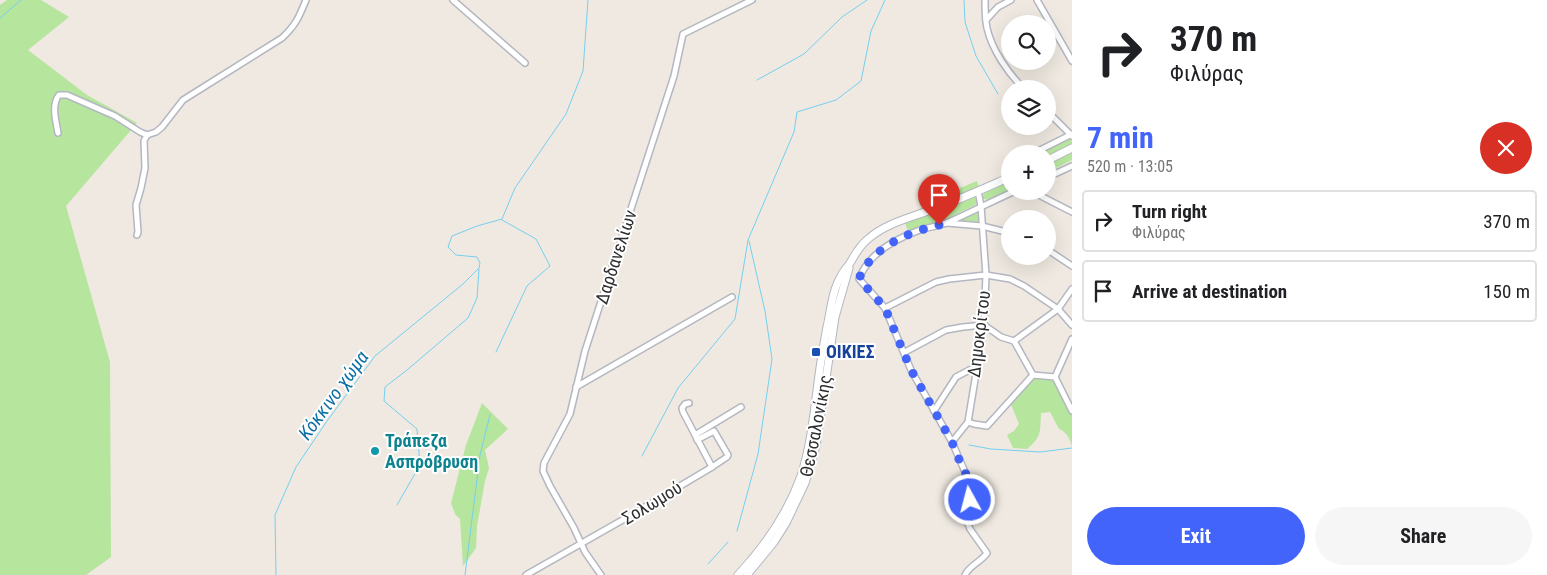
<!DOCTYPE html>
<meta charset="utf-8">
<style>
body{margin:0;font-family:"Roboto Condensed",sans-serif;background:#f6f6f6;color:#202124;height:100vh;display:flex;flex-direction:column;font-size:19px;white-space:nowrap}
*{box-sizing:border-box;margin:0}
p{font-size:16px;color:#757577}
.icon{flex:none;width:28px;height:28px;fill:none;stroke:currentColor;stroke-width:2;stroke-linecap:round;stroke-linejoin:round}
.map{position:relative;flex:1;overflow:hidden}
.panel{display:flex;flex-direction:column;background:#fff;width:475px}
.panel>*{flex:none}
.top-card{background:#fff;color:#202124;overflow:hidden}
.controls{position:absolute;left:1001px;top:15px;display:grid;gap:10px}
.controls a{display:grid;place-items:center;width:55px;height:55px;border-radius:50%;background:#fff;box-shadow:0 5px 20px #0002;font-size:25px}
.pin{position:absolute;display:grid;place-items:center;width:42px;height:42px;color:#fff;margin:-51px -21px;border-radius:50% 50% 50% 0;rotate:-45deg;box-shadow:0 0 5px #0007}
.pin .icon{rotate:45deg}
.me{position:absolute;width:55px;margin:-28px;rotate:353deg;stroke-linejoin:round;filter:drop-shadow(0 0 4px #0008)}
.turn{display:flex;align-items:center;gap:18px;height:105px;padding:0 15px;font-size:22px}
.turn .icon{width:65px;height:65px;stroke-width:2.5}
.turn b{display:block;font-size:35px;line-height:42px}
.round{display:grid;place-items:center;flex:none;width:52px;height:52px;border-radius:26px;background:#f6f6f6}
.overview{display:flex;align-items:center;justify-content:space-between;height:85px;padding:0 15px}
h1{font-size:30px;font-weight:700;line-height:38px;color:#4264fb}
.primary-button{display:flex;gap:10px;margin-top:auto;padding:10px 15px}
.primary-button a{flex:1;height:58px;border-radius:30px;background:#4264fb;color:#fff;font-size:20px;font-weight:700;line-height:58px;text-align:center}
.primary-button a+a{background:#f6f6f6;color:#202124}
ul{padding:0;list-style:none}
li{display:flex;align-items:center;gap:15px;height:62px;margin:0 10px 8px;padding:0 5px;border:2px solid #e0e0e0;border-radius:5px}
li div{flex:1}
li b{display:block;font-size:19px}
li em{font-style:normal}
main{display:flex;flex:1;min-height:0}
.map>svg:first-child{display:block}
.green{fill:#b6e59e}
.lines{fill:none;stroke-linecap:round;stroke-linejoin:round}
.stream{stroke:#75cff0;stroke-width:1}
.street-casing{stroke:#b4b7c1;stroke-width:8}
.secondary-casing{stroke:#b4b7c1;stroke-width:9}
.street{stroke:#fff;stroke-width:5}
.secondary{stroke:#fff;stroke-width:7}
.route{stroke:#4264fb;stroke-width:9;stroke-dasharray:0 16.2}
.transit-dot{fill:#1a4fb4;stroke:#fff;stroke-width:2}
.culture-dot{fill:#0f9aa8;stroke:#fff;stroke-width:2}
.labels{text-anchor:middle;stroke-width:4;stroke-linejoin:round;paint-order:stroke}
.street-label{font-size:18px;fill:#2e2e2e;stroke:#fff}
.transit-label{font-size:18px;font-weight:bold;fill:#164399;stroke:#fff;text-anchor:start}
.culture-label{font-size:18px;font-weight:bold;fill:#0d838f;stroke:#fff;text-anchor:start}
.water-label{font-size:19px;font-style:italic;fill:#0d6fa3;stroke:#fff}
</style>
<main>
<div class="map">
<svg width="1072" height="575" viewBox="0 0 1072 575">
<rect width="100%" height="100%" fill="#efe9e1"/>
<g class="green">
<polygon points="7,0 41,0 69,17 28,50 87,95 137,123 66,206 110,362 111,557 86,575 0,575 0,5"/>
<polygon points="1069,138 1072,141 1072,145 1048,156 1048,154 1035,154"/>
<polygon points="1072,152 1072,160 1048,172 1048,163"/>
<polygon points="977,181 979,187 977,188 940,202 955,190"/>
<polygon points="1010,181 1010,190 987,200 982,198 984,193"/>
<polygon points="975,197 977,204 949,218 908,231 905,223"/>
<polygon points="977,210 979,222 955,221"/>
<path d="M1028,378H1056L1072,415V447C1070,439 1067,432 1059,429L1050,412L1041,413C1040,431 1042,437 1027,449L1013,448L1007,435L1014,431L1019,424L1010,402Z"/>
<polygon points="482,403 508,429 485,450 489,468 485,481 477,526 476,548 463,566 460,519 455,514 451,503 466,445"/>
</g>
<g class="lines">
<g class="stream">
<polyline points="964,0 965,22 976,56 998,94"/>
<polyline points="0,18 21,0"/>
<polyline points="757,80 804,54 842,17 867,0"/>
<polyline points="496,352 527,286 550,266 536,239 502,220"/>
<polyline points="969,445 991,449 1040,452 1072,448"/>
<polyline points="642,456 678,388 735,319 748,240 794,132 797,112 836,100 861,81 871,31 885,0"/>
<polyline points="397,505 420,465 417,429 384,401 385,387 407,370 468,318 477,298 479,269"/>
<polyline points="737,531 758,454 772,359 765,311 749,241"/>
<polyline points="708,564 728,542"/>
<polyline points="276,575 275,515 296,467 327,421 375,356 463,284 479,268 480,263 477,257 456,255 448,247 452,236 477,226 502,219 515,188 566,114 583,71 588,0"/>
<polyline points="465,575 480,455 490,415"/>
</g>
<g class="street-casing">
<g id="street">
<polyline points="453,0 525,63"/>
<path d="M985,0C985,9 985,19 987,28C992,50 1008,73 1024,89"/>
<polyline points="1037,0 1072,61"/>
<polyline points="986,20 998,7 1011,0"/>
<polyline points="1048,112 1072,136"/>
<path d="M58,133C56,121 51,105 59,95H67L115,116L140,132L147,135L156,132L162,127L183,100L282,38C296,25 299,17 306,0"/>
<polyline points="1032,154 1072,134"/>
<polyline points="1048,177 1072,166"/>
<polyline points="1031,191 1072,212"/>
<polyline points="947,223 982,226 1010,233"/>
<polyline points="137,235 138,232 136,205 141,188 145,168 144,141 147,135"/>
<polyline points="1048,250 1072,266"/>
<polyline points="885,308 936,282 949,279 986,275 1010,279 1024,286 1058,309 1072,325"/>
<polyline points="1014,341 1058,309 1072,289"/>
<polyline points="905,352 946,330 963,327 984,325 1001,337 1014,341 1033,375"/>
<polyline points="1033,375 1055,377"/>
<polyline points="1055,377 1072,339"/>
<polyline points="1055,377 1072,411"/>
<polyline points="576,387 732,297"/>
<polyline points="934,411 956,377 977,366"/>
<polyline points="968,422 974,424 987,426 1033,375"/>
<polyline points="695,435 741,407"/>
<polyline points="697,440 714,431 728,455 727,457 712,467"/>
<polyline points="952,442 968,422 984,325 986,275 981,206 978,191"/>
<polyline points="526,575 633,514 712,467 683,412 682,408 685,404 689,403"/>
<polyline points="601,575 585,552 574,528 550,486 543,471 544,463 570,414 585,351 674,76 683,34 752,0"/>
<path d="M965,575C970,565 981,562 987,553L970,529L965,517L964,510L970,500L972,488L952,442L911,370L885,308L859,279C868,254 895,239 920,230C929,227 940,226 949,222C971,212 993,201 1015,191"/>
</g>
</g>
<g class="secondary-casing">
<g id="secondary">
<polyline points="1048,160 1072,148"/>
<path d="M738,575C764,547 788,513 801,476C813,439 815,400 821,361C823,349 825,338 827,327C831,310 832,291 841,276C843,271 847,268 850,263C855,255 859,246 868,239C886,223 910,218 933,209C959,200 985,188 1010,177"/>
<polyline points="747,575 774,542 786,523 805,483 816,446 835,317 849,268"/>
</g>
</g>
<use href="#street" class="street"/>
<use href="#secondary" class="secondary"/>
</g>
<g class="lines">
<path class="route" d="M939,225C909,232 871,247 859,279L885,308L911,370L952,442L957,455L970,483L972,488L970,500"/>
</g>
<rect class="transit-dot" x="811" y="347" width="10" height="10" rx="2.5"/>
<circle class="culture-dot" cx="375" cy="451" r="5"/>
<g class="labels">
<g class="street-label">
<text transform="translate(616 257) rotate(-72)" y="6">Δαρδανελίων</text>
<text transform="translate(979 334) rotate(-83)" y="6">Δημοκρίτου</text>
<text transform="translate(816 426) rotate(-79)" y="6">Θεσσαλονίκης</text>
<text transform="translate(652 503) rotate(-31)" y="6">Σολωμού</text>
</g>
<g class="transit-label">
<text x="826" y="358">ΟΙΚΙΕΣ</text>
</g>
<g class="culture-label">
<text x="385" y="447">Τράπεζα<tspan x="385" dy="21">Ασπρόβρυση</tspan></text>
</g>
<g class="water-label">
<text transform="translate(333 395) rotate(-54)" y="7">Κόκκινο χώμα</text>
</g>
</g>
</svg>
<div class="controls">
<a><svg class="icon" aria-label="search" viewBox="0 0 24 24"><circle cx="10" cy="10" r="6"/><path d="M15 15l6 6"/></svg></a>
<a><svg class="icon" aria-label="layers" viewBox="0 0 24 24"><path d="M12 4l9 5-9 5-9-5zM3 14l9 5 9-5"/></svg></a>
<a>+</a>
<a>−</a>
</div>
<div class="pin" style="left:939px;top:225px;background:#d93025"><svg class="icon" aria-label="arrive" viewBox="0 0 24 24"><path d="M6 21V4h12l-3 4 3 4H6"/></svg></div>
<svg class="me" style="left:970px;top:500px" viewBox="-20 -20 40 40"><circle r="17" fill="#4264fb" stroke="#fff" stroke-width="3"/><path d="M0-11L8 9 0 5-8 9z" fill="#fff"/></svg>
</div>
<section class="panel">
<div class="top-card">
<div class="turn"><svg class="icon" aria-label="right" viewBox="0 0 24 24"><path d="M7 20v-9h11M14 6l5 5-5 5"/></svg><div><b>370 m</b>Φιλύρας</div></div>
</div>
<div class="overview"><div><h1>7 min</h1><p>520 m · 13:05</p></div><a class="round" style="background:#d93025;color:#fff"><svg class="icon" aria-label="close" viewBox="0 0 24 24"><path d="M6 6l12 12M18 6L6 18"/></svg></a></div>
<ul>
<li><svg class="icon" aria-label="right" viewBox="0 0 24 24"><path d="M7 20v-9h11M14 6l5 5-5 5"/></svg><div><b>Turn right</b><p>Φιλύρας</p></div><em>370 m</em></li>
<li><svg class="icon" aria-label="arrive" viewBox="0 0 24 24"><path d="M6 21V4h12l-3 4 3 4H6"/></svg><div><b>Arrive at destination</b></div><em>150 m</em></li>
</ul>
<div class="primary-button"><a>Exit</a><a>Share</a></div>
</section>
</main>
